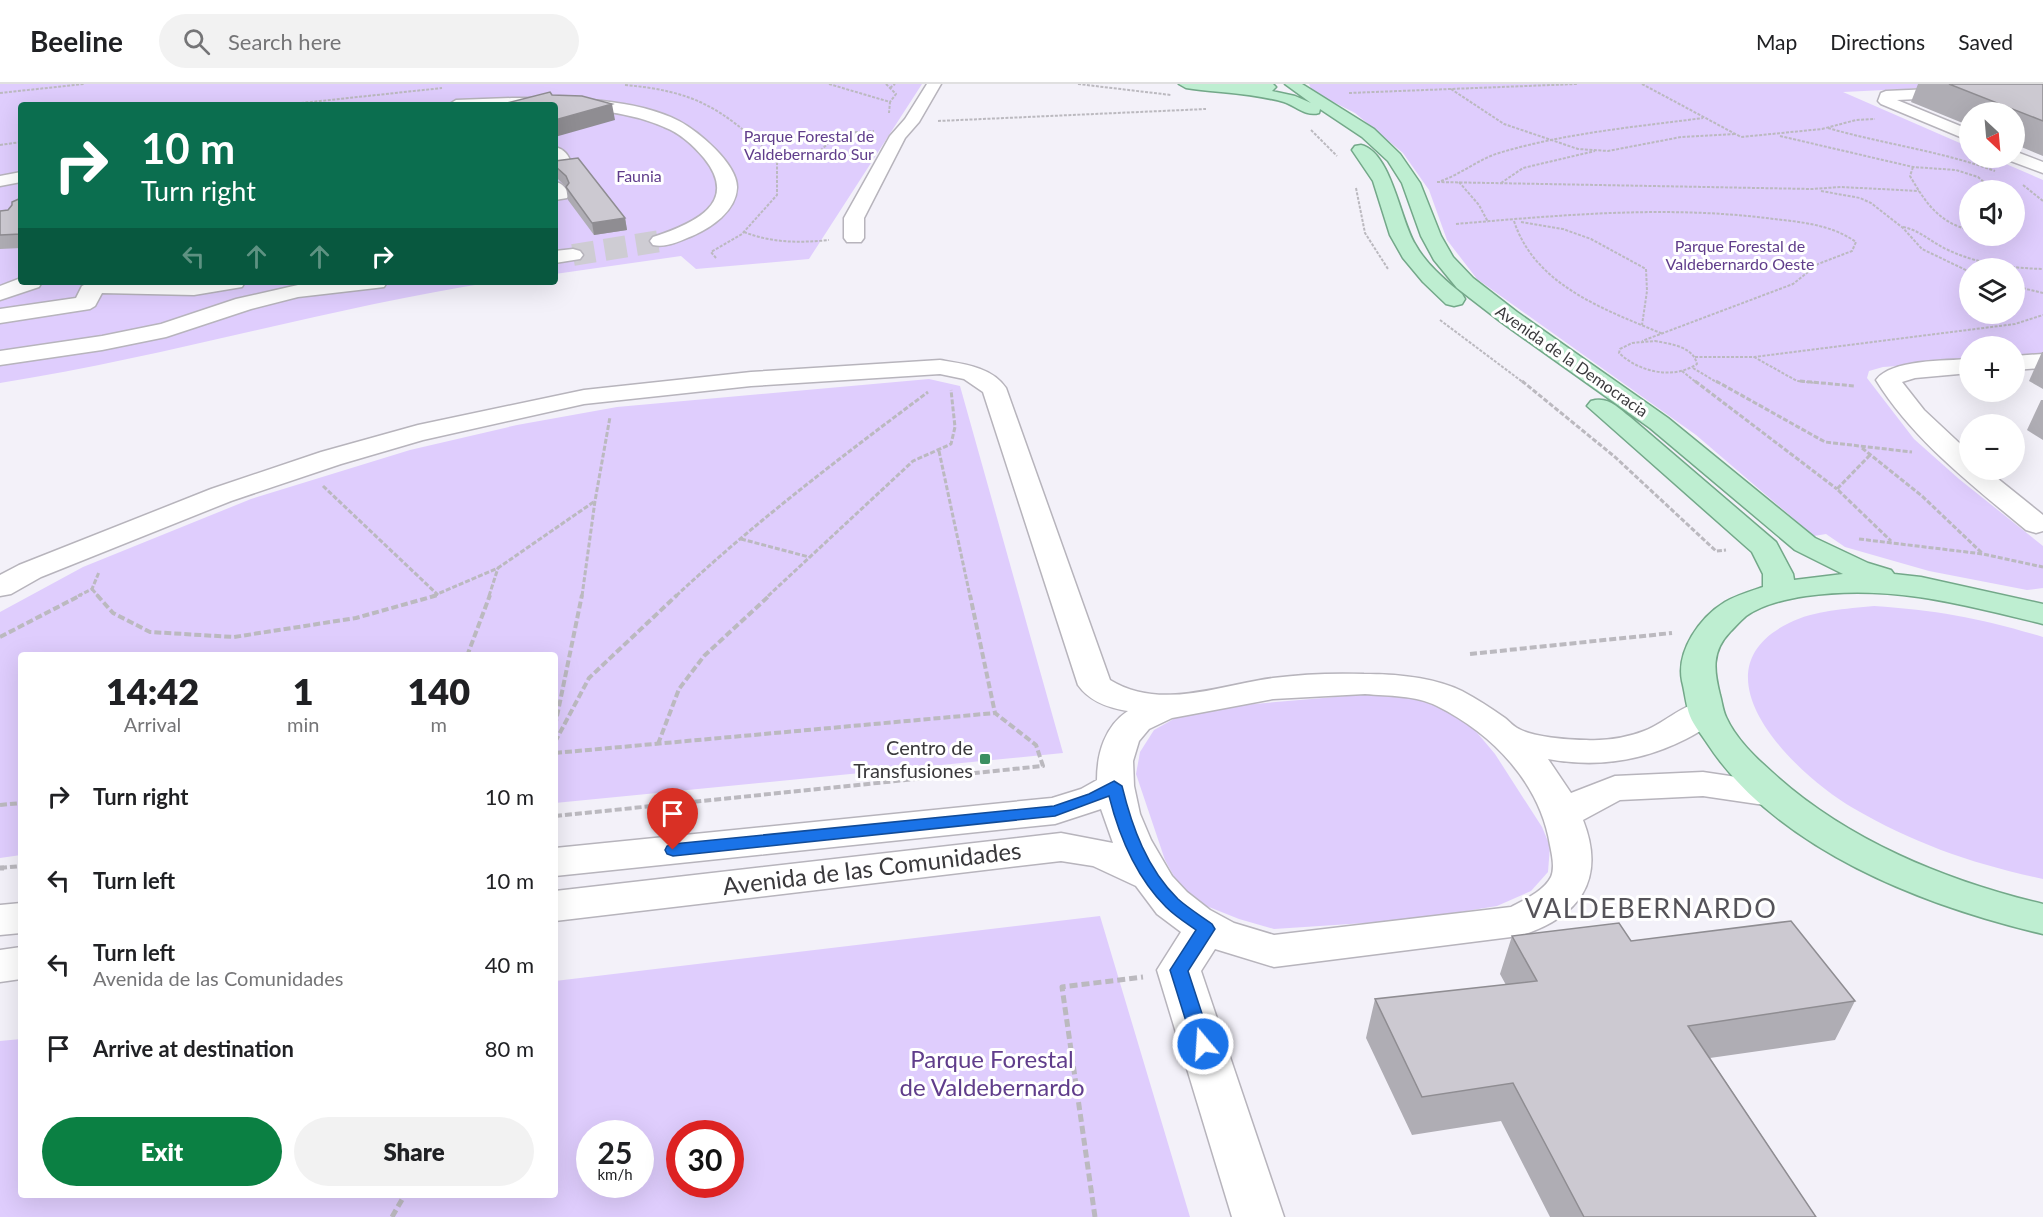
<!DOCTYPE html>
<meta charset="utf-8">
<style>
body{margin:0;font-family:Lato,sans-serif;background:#f2f2f2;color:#202124;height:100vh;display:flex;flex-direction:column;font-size:22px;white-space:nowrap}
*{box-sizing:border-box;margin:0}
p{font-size:20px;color:#757577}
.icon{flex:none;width:33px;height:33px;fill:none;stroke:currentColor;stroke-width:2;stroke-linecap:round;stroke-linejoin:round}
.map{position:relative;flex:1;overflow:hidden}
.side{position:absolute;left:18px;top:568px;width:540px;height:546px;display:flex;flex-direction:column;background:#fff;border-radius:6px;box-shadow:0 6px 24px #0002}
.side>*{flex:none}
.guide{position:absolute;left:18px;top:18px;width:540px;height:183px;border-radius:6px;box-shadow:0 6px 24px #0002;background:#0b6e4f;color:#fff;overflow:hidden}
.needle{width:39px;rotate:154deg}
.tools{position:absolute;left:1959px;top:18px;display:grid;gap:12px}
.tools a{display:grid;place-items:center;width:66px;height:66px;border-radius:50%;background:#fff;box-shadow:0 6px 24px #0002;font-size:30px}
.speed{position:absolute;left:576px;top:1036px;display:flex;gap:12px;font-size:30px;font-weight:700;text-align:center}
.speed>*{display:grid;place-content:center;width:78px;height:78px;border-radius:50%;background:#fff;box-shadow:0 6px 24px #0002;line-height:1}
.speed small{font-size:15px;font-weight:400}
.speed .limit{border:9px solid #d22;background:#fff;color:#111}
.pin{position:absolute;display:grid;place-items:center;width:51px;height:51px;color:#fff;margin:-62px -26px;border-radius:50% 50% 50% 0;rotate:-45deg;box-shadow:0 0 6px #0007}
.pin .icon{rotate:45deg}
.me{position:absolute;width:66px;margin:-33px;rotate:342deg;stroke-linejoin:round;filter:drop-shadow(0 0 4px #0008)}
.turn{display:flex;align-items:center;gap:21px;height:126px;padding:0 24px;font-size:27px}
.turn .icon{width:78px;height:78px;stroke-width:2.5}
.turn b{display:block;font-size:42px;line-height:51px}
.lanes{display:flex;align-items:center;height:57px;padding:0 24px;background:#0003;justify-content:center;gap:30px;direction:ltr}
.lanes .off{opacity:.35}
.eta{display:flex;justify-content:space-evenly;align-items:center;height:102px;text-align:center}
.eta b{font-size:36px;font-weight:800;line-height:42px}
.action{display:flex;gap:12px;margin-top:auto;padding:12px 24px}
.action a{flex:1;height:69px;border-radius:36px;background:#0b8043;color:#fff;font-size:24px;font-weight:800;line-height:69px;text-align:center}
.action a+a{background:#f2f2f2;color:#202124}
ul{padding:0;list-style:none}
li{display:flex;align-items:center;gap:18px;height:84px;padding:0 24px}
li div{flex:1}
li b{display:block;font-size:22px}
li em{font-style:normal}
header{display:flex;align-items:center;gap:36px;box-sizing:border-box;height:84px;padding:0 30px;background:#fff;border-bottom:2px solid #e0e0e0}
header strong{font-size:28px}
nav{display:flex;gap:33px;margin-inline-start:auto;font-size:21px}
.search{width:420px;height:54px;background:#f2f2f2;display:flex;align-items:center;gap:15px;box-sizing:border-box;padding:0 21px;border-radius:33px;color:#757577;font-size:22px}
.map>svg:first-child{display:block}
.green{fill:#dfcdfd;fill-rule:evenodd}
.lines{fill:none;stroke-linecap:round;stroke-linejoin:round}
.minor-tunnel{stroke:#ceccd3;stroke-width:22;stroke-dasharray:22 10;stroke-linecap:butt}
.minor-casing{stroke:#b7b4bc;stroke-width:3}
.major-casing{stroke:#73a889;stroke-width:3}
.path-far3{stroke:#bbb9bf;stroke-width:2;stroke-dasharray:3 1.5;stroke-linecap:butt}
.path-far2{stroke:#bbb9bf;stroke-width:3;stroke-dasharray:5 2;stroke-linecap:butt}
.path-far1{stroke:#bbb9bf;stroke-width:4;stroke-dasharray:7 3;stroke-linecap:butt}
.path{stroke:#bbb9bf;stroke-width:5;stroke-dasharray:8 4;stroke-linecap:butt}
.minor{fill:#fff;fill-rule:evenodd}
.major{fill:#beeed1;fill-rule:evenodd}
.wall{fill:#afadb4}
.shaded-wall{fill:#8f8d92}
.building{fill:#ccc9d1;stroke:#8f8d92;stroke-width:1.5}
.route{fill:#1a73e8;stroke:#114b97;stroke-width:1.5}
.poi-dot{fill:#3b8f62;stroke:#fff;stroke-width:2}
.labels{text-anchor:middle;stroke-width:6;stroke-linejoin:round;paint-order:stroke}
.far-park-label{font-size:16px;fill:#603d8b;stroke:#fff}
.far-street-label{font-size:16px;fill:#3a393c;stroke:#fff}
.poi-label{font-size:20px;fill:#3a393c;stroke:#fff;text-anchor:end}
.near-street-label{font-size:24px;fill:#3a393c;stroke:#fff}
.near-park-label{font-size:24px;fill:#603d8b;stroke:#fff}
.near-quarter-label{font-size:27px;letter-spacing:1.5px;fill:#555359;stroke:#fff}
</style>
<header>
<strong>Beeline</strong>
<div class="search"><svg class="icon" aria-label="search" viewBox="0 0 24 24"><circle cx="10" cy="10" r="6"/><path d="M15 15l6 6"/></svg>Search here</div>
<nav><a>Map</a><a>Directions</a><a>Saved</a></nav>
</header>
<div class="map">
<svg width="2043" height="1133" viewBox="0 0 2043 1133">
<rect width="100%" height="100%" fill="#f3f1f9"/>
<g class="green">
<path d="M0,0H922L809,175L696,185L681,172L555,190V21H21V198H493C327,224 166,273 0,299Z"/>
<path d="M1309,0H2009L1843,8L1969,63L1970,74H1992L2043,96V271L2015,274L2014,262H1970L1969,277L1883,283L1869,287L1867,294L1914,355L1959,395L2043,462V504L2027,506L1929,487L1845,463L1826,450L1814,452L1696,351L1477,195L1447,156L1429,106L1403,69L1355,29L1312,7ZM1970,106H2014V152H1970ZM1970,184H2014V230H1970Z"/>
<polygon points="929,295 960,302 1063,669 555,719 555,572 21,572 21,771 0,774 0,528 83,483 251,415 410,366 517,341 617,323"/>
<path d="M1874,522C1937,526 1983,535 2043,553V795C1973,780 1915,760 1853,724C1796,691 1689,588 1789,539C1815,526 1846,525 1874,522Z"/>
<polygon points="1382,609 1423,616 1468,638 1495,670 1542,743 1550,762 1548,788 1531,807 1497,822 1411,836 1274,845 1239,835 1204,821 1178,800 1165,776 1136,690 1140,668 1154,646 1179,632 1218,623"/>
<path d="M1100,832L1190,1133H0V957L21,955V1112H555V897ZM590,1050H640V1101H590ZM680,1050H730V1101H680Z"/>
</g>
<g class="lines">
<polyline class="minor-tunnel" points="573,171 660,157"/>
<g class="minor-casing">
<g id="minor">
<polygon points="927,0 941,0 919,38 905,54 864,134 864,154 861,158 847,158 844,154 844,134 890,52 905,35"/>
<polygon points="2043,0 2043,9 1897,16 1970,46 1970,57 1881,20 1878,17 1881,9 1886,7"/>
<path d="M512,14C563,14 632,13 679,37C698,47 738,80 737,104C736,127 711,144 692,152C680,157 666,164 653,161L650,157L653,153C692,140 741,120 704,74C693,61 680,49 664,43C630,28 592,25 555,24V21H448L456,16Z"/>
<path d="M555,63C564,65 569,71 571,80L568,84L555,86Z"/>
<polygon points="2014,67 2043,78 2043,89 2008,76 2006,74 2014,74"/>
<polygon points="21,88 21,98 0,102 0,92"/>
<path d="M555,98C563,99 565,104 569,110L567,114L555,116Z"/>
<polygon points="573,165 580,167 583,171 580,175 555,179 555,167"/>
<polygon points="21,194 21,198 42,198 39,203 0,216 0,202"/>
<polygon points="90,198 245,198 242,203 194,211 102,209 95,222 90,225 0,239 0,225 76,214 82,202"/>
<polygon points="320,198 387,198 384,203 376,204 298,213 251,225 166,253 102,266 0,281 0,267 102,252 161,240 236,215 298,201"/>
<polygon points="2043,270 2043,284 2014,286 2014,272"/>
<path d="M1970,275V289L1915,294L1902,298L1924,326L1970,369V386H1987L2043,431V447L2036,449L2026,446C1972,401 1913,356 1876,296C1891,275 1945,277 1970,275Z"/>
<path d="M940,276C964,280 992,283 1006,304L1110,596C1160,627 1220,601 1273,594C1303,590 1334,589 1364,590C1396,590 1433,593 1462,607C1477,615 1491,624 1505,634C1509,637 1514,643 1519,645C1534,653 1568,656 1586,656C1605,657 1626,654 1644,647C1670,637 1689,612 1717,619L1722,627C1714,639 1700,648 1686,655C1643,677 1596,684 1548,675L1571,709L1615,692L1703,688L1784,700L1790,709L1784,718L1771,722L1703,712L1620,716L1583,736C1607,797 1578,834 1519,852L1274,883L1215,865L1201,887L1284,1133H1232L1157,886L1181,848L1157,830L1136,802L1093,782L1061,777L555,837V807L1061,749L1113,759L1101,725L1055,740L555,792V764L1052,714L1081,705L1097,696C1097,669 1105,642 1128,627C1109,624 1090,618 1078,601L983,308L964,295L940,290L751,302L584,320L423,356L341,380L231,417L41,493L11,510L0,512V491L19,481L211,405L321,368L418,341L584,306L751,288ZM1365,610C1389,612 1415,611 1437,622C1493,650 1540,699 1550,761C1552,771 1555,784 1551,793C1544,807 1524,816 1511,823L1274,851L1234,839L1210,826L1187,808L1172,792L1151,756L1140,730L1134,702L1133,677L1139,657L1149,645L1172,634L1273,615Z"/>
<polygon points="21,819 21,849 0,851 0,821"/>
<polygon points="21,863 21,895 0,898 0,866"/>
</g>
</g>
<g class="major-casing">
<g id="major">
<path d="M1179,0H1273L1276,3L1272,7L1295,12L1311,19L1285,0H1302L1374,45L1400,70L1420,99L1441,152L1453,173L1473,194L1517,228L1668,334L1815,454L1868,479L1891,486L1894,490L1921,493L2043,520V540C1962,520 1890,500 1806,512C1786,515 1763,520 1746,532C1740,537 1735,543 1730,548C1711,568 1714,587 1720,611C1722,618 1723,627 1726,633C1736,655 1755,673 1772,688C1846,756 1946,797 2043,820V850C1924,822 1777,766 1707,659C1702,651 1694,642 1690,632C1686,622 1685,608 1682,597C1676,567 1700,533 1725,518C1737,511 1751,507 1763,503V490L1752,468L1587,322L1591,317C1608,312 1617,323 1630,333L1776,458L1793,490L1794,496L1843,490L1795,466L1650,344L1501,238L1457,204L1434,176L1421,152L1402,99L1388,77L1362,53L1320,25L1319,29C1306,33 1296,22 1284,18C1252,9 1219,9 1186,4Z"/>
<path d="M1361,61C1391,68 1400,135 1415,160C1426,180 1444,195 1462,210L1465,215L1462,220L1454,222L1446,220L1423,198L1403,174L1390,151L1373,97L1352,66L1355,62Z"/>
</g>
</g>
<g class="path-far3">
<polyline points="829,0 890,18 889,29"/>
<polyline points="886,0 896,10 890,18"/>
<polyline points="1078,0 1171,11"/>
<polyline points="1642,0 1741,53 1822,45 1856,36 1875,35"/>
<path d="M625,1C694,7 722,24 771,71L806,70L821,66L835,53L844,49L874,47"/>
<polyline points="890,4 895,0"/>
<polyline points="1451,5 1504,40 1578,65 1608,67 1681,53 1735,50"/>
<polyline points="0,9 84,0"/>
<polyline points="1349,9 1577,0"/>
<polyline points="283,21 442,4"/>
<polyline points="938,37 1206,25"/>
<path d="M1828,44C1883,60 1941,67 1995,87"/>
<polyline points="1311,46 1337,72"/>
<polyline points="1780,52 1913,83 1956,86 1978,93 1993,106"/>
<polyline points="0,61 21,58"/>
<path d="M1913,83L1910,92C1925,118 1939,139 1970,146"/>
<path d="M1441,97C1461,90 1479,75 1499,69C1565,49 1635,43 1703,34"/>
<polyline points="1437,98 1812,105 1841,103 1919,107"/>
<polyline points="1459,98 1479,121 1488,138"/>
<polyline points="1501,99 1523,84 1595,67"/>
<polyline points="2023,101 2043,117"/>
<polyline points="1356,104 1365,149 1388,185"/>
<polyline points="1821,107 1860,114 1871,119 1903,144 1922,165 1970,188"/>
<path d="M1514,137C1535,202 1606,226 1663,250"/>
<polyline points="1521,138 1563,145 1591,155 1646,185 1647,207 1642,241"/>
<path d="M1456,140C1562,131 1668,121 1774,135C1802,138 1832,141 1856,158L1852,167L1818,180L1793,200L1642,257"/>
<path d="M1903,143C1920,146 1932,159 1948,166C1978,180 2010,184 2043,185"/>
<path d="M744,148C772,159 799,159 829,156"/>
<polyline points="716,174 711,168 742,150 777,111 777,79 787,72"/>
<polyline points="2014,202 2043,209"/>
<polyline points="1440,236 1524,299"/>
<path d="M1655,257C1670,260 1693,262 1697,280C1673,296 1639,288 1619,269L1620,265L1632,259Z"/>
<polyline points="1695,273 1754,273 2015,240 2043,231"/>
<polyline points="1754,273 1797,297 1817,299"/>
<polyline points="1693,284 1718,299"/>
<polyline points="1682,287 1697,299"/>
</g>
<g class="path-far2">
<polyline points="1522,297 1615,373 1716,467 1726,466"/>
<polyline points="1695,297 1837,405"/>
<polyline points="1716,297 1825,358 1912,368"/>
<polyline points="1800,297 1855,302"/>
<polyline points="1862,364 1922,412 1983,470"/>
<polyline points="939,367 970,512"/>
<polyline points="1870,371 1837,405 1891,457"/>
<polyline points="323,402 438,511"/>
<polyline points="741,455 809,473"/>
<polyline points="1859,455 1983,470 2043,483"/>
<polyline points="92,505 98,512"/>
<polyline points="78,512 92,505 99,488"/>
<polyline points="433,512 498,484 595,417"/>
<polyline points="489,512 498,484"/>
<polyline points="582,512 595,417 610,333"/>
<path d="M676,512C755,438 841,373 928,308"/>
<polyline points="768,512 913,377 951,360 955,343 951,306"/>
</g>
<g class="path-far1">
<polyline points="97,511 113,529 150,548 234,553 356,534 438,511"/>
<polyline points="0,553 81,511"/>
<polyline points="1470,570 1672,549"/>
<polyline points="467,572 490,511"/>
<polyline points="555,642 582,511"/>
<polyline points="555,658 589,594 677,511"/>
<polyline points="658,660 679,605 704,572 770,511"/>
<polyline points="555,669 995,629"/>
<polyline points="0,721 21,719"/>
<polyline points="555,732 1043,682 1036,661 995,629 970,511"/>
<polyline points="0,784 21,782"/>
</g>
<g class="path">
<polyline points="0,784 4,784"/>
<polyline points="392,1133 404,1112"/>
<polyline points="1095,1133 1062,903 1143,893"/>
</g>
<use href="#minor" class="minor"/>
<use href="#major" class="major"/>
</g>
<g class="wall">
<polygon points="1918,0 2043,0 2043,72 2014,60 2014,28 1970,28 1970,42 1911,18"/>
<polygon points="555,77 625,134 627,146 594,151 568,116 566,103 555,92"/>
<polygon points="21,114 21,164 0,165 0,127 8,126"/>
<polygon points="2042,268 2043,268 2043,305 2029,297"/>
<polygon points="2041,316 2043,316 2043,356 2027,346"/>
<polygon points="1512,852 1631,857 1855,917 1835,956 1710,974 1816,1133 1550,1133 1501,1037 1412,1051 1366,954 1375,915 1506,901 1500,890"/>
</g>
<g class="shaded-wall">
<polygon points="612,20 615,36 555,53 555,36"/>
<polygon points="625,134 627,146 594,151 592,139"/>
</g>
<g class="building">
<polygon points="1949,0 2043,0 2043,37"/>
<polygon points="550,8 552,11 582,12 612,20 555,36 555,21 512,21 507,19"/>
<polygon points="578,74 625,134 592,139 566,103 569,99 566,92 555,82 555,77"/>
<polygon points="21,114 21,150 0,151 0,127 8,126 12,121 12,118"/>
<polygon points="1791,837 1855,917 1688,942 1816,1133 1584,1133 1513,999 1422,1013 1375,915 1537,897 1512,852 1619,839 1631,857"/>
</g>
<path class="route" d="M1114,697L1122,702C1132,743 1147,785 1178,815C1188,824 1201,832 1212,840L1215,845L1188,887L1212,960L1209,965L1203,968L1196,965L1193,960L1170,886L1196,846C1186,839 1175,832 1166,823C1137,794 1119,752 1109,712L1055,732L673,772L667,770L665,766L667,762L673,760L1054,722L1089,710Z"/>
<rect class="poi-dot" x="979" y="669" width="12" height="12" rx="3"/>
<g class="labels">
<g class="far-park-label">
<text x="809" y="58">Parque Forestal de<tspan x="809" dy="18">Valdebernardo Sur</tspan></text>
<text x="639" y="98">Faunia</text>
<text x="1740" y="168">Parque Forestal de<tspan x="1740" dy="18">Valdebernardo Oeste</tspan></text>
</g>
<g class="far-street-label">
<text transform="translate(1572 277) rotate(35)" y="6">Avenida de la Democracia</text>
</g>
<g class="poi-label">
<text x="973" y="671">Centro de<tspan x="973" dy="23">Transfusiones</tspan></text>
</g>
<g class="near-street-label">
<text transform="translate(872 785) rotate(-7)" y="8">Avenida de las Comunidades</text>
</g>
<g class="near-park-label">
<text x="992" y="984">Parque Forestal<tspan x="992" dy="28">de Valdebernardo</tspan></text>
</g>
<g class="near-quarter-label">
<text x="1651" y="834">VALDEBERNARDO</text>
</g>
</g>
</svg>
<div class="tools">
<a><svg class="needle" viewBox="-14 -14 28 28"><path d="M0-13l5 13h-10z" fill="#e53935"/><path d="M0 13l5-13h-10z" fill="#757577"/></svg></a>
<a><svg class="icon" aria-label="sound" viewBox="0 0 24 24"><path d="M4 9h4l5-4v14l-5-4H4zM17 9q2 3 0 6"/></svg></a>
<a><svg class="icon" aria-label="layers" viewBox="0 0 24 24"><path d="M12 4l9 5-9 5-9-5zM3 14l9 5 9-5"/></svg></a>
<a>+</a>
<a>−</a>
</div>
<div class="speed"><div>25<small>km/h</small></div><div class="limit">30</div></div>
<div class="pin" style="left:673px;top:766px;background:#d93025"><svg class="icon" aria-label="arrive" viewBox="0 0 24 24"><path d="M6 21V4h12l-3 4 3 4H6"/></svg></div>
<svg class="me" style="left:1203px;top:960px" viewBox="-20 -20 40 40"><circle r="17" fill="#1a73e8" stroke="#fff" stroke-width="3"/><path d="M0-11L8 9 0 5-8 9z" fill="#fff"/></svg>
<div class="guide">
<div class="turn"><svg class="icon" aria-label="right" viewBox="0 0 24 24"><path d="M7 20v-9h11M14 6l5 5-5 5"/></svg><div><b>10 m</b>Turn right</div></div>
<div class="lanes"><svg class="icon off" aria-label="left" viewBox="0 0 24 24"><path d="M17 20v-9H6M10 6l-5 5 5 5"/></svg><svg class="icon off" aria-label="ahead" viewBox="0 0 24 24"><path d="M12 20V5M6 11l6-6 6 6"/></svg><svg class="icon off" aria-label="ahead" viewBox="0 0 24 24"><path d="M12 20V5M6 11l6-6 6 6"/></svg><svg class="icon" aria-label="right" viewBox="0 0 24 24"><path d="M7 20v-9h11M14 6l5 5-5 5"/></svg></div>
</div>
<section class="side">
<div class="eta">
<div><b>14:42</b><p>Arrival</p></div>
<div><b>1</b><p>min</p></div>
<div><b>140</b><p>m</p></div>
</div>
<ul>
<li><svg class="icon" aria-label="right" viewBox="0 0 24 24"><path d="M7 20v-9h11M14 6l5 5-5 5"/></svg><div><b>Turn right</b></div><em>10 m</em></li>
<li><svg class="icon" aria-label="left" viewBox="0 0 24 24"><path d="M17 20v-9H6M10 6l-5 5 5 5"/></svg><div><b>Turn left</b></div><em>10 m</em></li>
<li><svg class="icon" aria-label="left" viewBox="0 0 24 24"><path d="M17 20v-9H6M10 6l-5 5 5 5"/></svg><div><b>Turn left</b><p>Avenida de las Comunidades</p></div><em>40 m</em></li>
<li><svg class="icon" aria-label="arrive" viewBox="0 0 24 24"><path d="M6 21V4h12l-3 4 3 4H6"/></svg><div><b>Arrive at destination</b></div><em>80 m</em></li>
</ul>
<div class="action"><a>Exit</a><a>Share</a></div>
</section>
</div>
